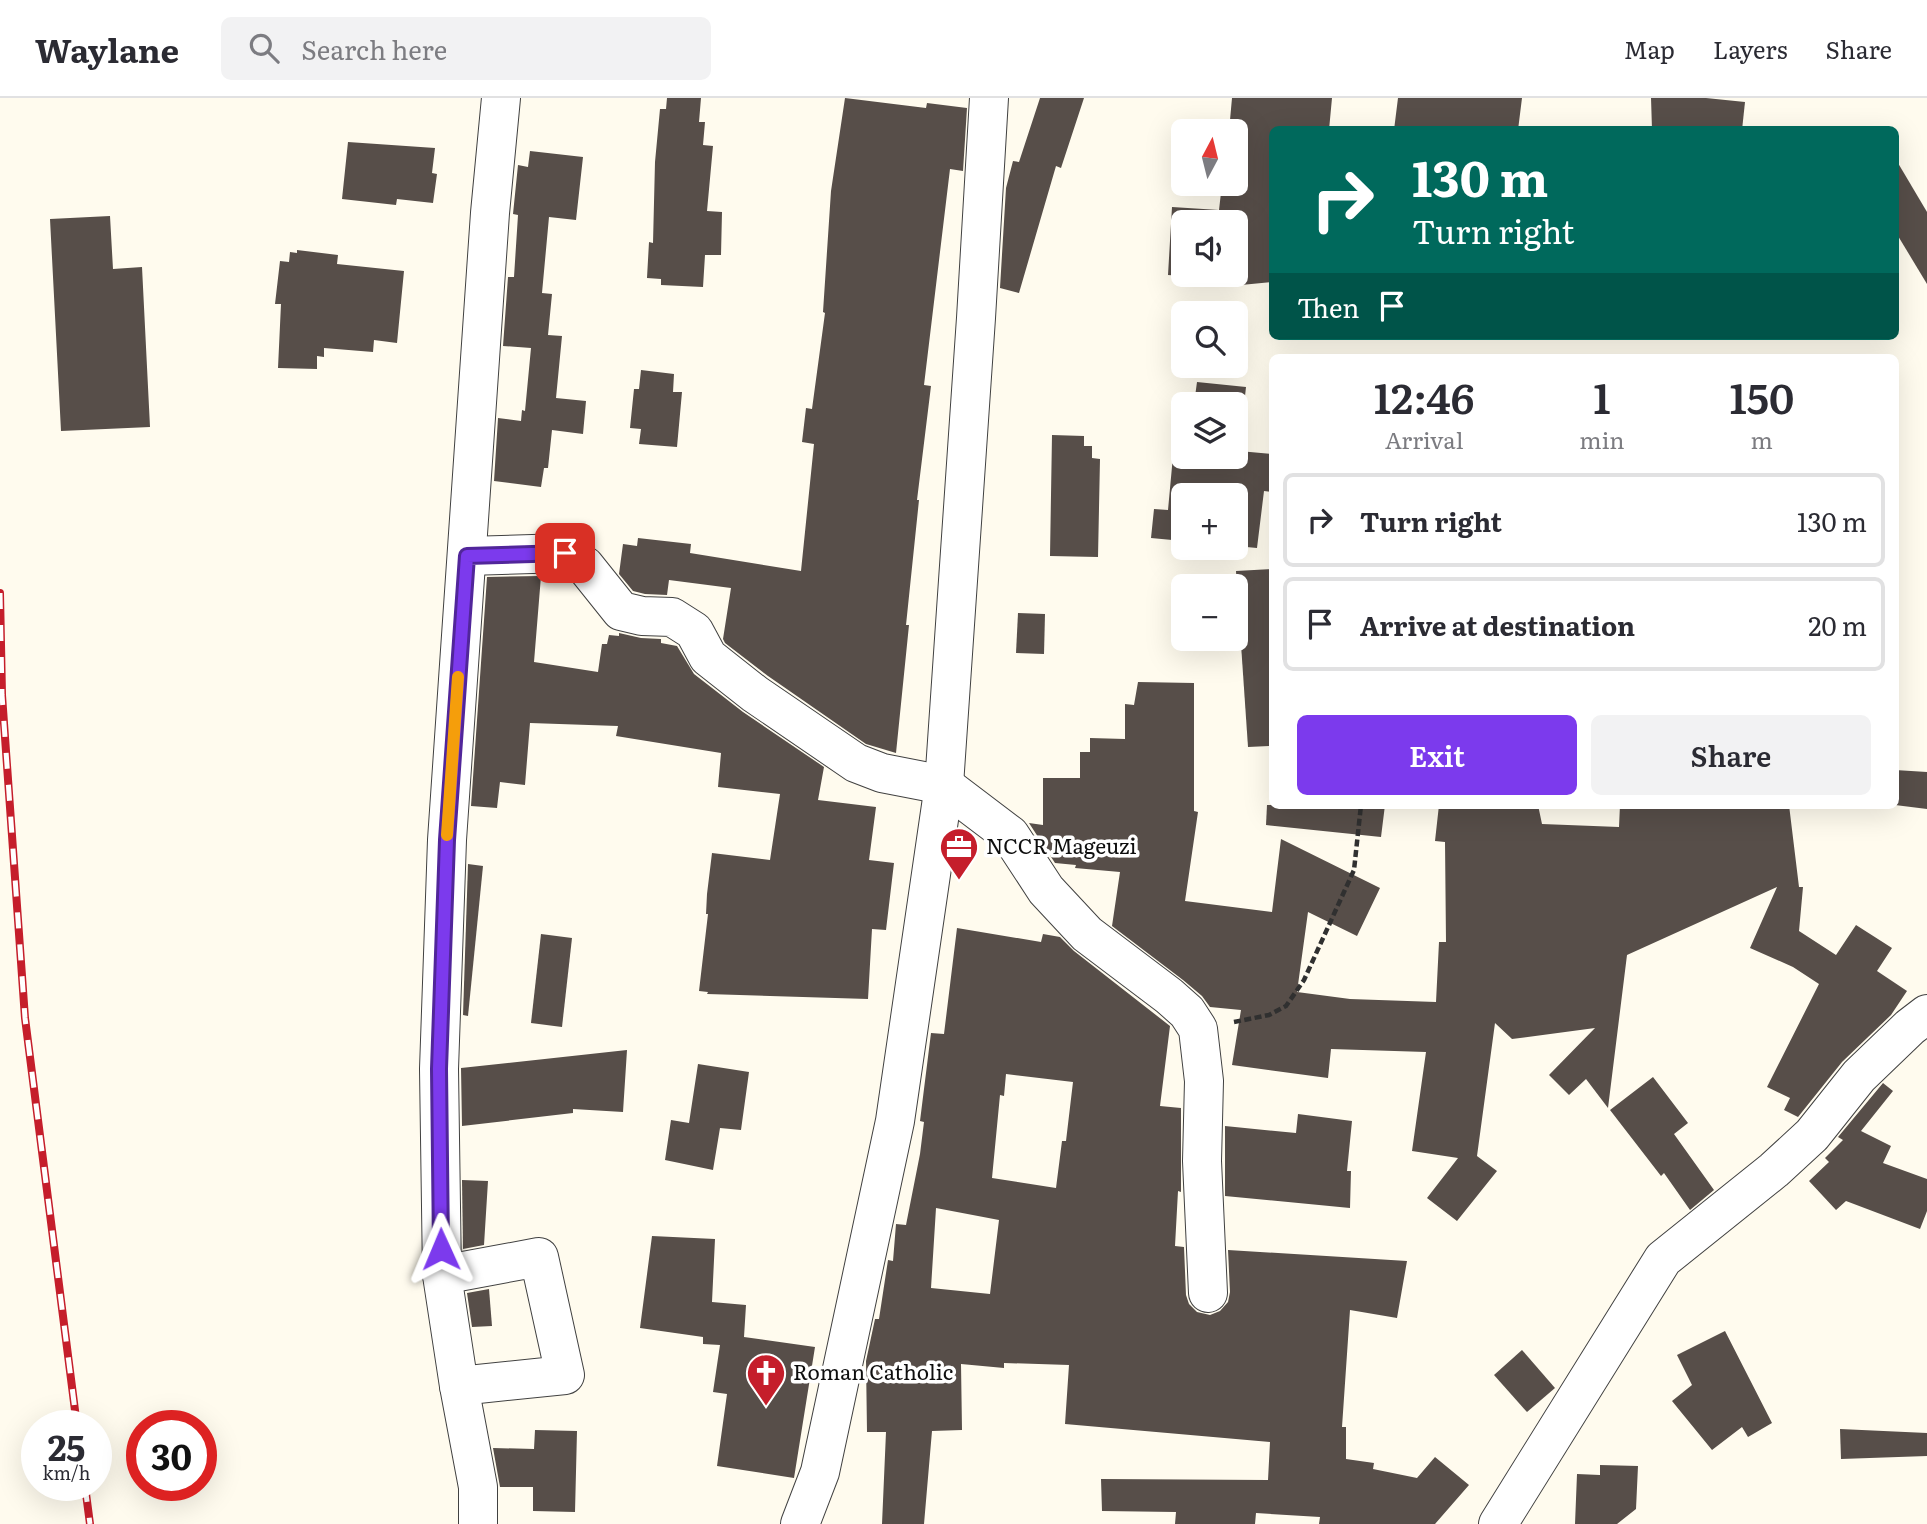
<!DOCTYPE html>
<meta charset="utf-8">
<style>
body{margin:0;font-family:Literata,serif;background:#f2f2f3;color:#2b2b33;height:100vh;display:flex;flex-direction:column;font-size:26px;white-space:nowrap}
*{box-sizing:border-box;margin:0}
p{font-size:23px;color:#7c7c81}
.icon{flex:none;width:38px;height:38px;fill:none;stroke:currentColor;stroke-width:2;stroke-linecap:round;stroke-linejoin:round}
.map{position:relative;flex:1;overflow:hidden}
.details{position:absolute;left:1269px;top:256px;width:630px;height:455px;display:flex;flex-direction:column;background:#fff;border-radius:10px;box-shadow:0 7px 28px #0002}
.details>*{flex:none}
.guide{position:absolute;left:1269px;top:28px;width:630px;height:214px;border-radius:10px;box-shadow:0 7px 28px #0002;background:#00695c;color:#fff;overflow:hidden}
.needle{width:46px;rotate:7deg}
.tools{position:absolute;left:1171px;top:21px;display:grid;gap:14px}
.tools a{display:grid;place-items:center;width:77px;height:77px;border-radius:10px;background:#fff;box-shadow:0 7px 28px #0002;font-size:35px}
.speed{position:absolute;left:21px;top:1312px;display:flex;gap:14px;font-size:35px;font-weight:700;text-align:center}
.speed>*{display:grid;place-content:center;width:91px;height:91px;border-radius:50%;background:#fff;box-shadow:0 7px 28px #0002;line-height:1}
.speed small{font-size:18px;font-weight:400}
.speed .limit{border:10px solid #d22;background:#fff;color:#111}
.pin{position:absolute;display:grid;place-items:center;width:60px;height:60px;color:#fff;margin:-30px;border-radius:14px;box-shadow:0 4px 10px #0006}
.me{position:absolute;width:77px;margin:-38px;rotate:359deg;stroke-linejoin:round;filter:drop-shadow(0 0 5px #0008)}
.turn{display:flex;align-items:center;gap:24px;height:147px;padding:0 28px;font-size:32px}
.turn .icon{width:91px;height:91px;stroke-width:2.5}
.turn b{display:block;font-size:49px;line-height:60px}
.then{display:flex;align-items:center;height:66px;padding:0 28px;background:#0003;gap:14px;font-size:26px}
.eta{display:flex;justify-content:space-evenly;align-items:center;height:119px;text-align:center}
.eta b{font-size:42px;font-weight:600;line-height:49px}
.primary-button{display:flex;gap:14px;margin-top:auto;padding:14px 28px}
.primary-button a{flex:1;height:80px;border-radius:10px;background:#7c3aed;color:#fff;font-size:28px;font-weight:600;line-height:80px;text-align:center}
.primary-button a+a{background:#f2f2f3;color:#2b2b33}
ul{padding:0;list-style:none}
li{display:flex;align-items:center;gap:21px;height:94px;margin:0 14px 10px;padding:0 14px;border:4px solid #e1e1e2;border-radius:10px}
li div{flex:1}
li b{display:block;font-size:26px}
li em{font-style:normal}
header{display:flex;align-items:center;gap:42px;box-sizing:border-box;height:98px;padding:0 35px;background:#fff;border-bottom:2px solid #e1e1e2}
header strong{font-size:33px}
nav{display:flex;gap:38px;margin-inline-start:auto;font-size:24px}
.search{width:490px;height:63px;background:#f2f2f3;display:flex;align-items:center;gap:18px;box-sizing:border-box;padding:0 24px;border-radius:10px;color:#7c7c81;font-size:26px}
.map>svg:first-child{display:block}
.building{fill:#574e49;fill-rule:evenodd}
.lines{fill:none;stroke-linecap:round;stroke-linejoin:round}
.minor-casing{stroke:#414141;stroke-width:40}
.path{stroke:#303030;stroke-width:4.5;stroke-dasharray:7 3.5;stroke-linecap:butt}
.minor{stroke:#fff;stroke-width:38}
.rail-casing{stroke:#c51e2b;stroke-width:8}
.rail{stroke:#fff;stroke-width:5;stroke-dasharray:16;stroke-linecap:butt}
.route-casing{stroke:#51269a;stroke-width:18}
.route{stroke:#7c3aed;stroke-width:12}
.slow{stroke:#f59e0b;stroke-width:12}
.labels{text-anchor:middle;stroke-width:7;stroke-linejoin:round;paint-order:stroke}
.poi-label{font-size:21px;fill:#0e0e0e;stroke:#fff;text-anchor:start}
</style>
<header>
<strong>Waylane</strong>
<div class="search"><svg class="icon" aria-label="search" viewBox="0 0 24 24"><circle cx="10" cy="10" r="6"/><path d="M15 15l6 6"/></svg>Search here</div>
<nav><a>Map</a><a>Layers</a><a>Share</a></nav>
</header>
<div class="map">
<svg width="1927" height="1426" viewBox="0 0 1927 1426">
<rect width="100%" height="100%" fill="#fffbee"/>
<g class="building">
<polygon points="667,0 701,0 699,24 705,24 703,47 713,48 707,113 722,114 721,157 705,157 703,189 661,187 661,181 647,180 649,144 653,145 655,64 660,11 666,11"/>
<polygon points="845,0 926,10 927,5 967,10 963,73 950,71 924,287 931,288 917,402 919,402 906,527 909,527 896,655 866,646 768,578 725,545 723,541 731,490 669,482 667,497 645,496 633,493 619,476 623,446 637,448 638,440 691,446 690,455 801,473 814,346 802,344 806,310 812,311 825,215 823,214 831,93"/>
<polygon points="1040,0 1084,0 1061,70 1056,68 1019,195 1000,190 1006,90 1013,63 1019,64"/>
<path d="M1232,0H1332L1329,32H1272V184L1241,187L1240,182L1168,177L1172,109L1219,112L1222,86H1236V33H1229ZM1183,124H1236V177H1183Z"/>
<polygon points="1398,0 1522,0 1518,32 1394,32"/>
<polygon points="1651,0 1706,0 1745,4 1742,32 1652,32"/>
<polygon points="348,44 435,50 432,75 437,76 433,105 397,101 396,107 342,101"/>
<polygon points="530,53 583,59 576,122 549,119 542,195 552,196 548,237 562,238 556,300 586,303 583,336 552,332 548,370 544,370 541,389 494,383 498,320 521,323 522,312 525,313 531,250 503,248 508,179 514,179 518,117 513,116 518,67 528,69"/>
<polygon points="1895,60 1927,114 1927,186 1895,133"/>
<polygon points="110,118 113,171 142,169 150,329 61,333 50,121"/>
<polygon points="297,152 338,157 337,166 404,173 397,245 374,242 373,254 324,250 324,259 317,258 317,271 278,270 281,206 275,206 280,163 289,164 290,154 297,155"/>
<polygon points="641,272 674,276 673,294 682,294 677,349 639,346 641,331 630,330 634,291 639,291"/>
<polygon points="1197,284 1246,289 1239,353 1272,356 1272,394 1264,393 1257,450 1236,448 1236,397 1183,397 1183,443 1151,440 1154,411 1168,412 1174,347 1183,348 1183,359 1236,359 1236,306 1194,306"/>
<polygon points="1052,337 1084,338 1084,348 1092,348 1092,360 1100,361 1098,459 1050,458"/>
<polygon points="1272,471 1269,648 1248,649 1236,473"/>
<polygon points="541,478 534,564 598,574 602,546 607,546 609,537 619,538 619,535 641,540 661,541 661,545 677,548 694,576 743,614 824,669 818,702 876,709 869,762 894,765 886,832 872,831 868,901 707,896 708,894 699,893 708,816 706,816 707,796 712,755 770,762 780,696 718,689 721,655 616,638 618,628 530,625 525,687 500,684 497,710 471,708 487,479"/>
<polygon points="1018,515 1045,516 1044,556 1016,555"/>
<polygon points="1138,584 1194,585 1194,713 1198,714 1185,803 1272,814 1281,741 1380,790 1357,838 1308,814 1297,894 1350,901 1436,904 1439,844 1446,844 1445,744 1435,743 1439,707 1538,707 1542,726 1619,729 1620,707 1789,707 1799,789 1803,789 1799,833 1836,857 1856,827 1892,850 1877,873 1907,893 1891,917 1842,964 1798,1019 1784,1012 1790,1000 1767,989 1819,886 1793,869 1750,850 1777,789 1627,857 1608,1010 1586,981 1569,997 1549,977 1595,930 1512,941 1495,925 1477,1058 1497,1073 1457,1123 1427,1100 1458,1060 1412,1053 1426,954 1331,951 1328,980 1232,967 1241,912 1210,909 1202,898 1183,882 1112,828 1120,774 1075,770 1076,767 1055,765 1029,725 1043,727 1043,680 1080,680 1080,654 1090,654 1090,640 1125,641 1125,606 1134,607"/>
<polygon points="1895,672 1927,674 1927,711 1895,707"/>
<polygon points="1267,707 1385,707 1381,739 1266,727"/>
<polygon points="468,766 483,768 468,918 463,917"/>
<path d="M957,830L1041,844L1043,836L1060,839L1074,853L1170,928L1160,1008L1181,1010V1094L1178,1093L1175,1148L1184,1149L1186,1197L1189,1206L1197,1214L1210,1217L1220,1213L1228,1204L1230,1194L1228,1152L1407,1163L1397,1220L1350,1212L1342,1329H1346V1361L1374,1365L1373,1371L1417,1380L1435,1359L1469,1387L1435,1426H1319L1320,1419L1256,1415L1255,1426H1175L1176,1414L1102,1413L1101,1381L1268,1382L1270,1344L1065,1326L1069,1267L1004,1265V1270L961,1266L962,1332L932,1333L924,1426H882L886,1334H867L866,1263L875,1221H879L888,1162L893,1163L896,1126L906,1127L920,1056L924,1024L920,1023L931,935L944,936ZM1006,976L1073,984L1066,1043H1062L1056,1090L992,1080L1000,997L1004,998ZM936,1110L999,1122L990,1196L931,1190Z"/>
<polygon points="541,836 572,840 562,929 531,925"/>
<polygon points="627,952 623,1014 573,1011 573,1015 462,1028 461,970"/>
<polygon points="698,966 749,974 741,1032 720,1030 713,1072 665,1062 671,1022 689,1025"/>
<polygon points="1653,979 1688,1025 1674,1036 1714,1092 1690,1112 1664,1075 1661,1078 1610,1012"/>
<polygon points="1883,985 1893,993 1861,1033 1891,1048 1883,1065 1927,1081 1927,1113 1920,1131 1846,1103 1836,1112 1809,1083 1829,1064 1825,1060 1843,1042 1838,1039"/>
<polygon points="1298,1016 1352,1023 1347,1073 1351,1073 1350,1110 1225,1098 1225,1028 1296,1035"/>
<polygon points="462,1082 488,1083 484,1147 463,1151"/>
<polygon points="652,1138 715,1141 712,1204 746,1207 744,1239 815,1249 794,1380 717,1368 727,1296 713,1294 720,1247 703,1246 703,1239 640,1230"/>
<polygon points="489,1191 492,1228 472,1229 467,1195"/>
<polygon points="1725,1233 1772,1325 1748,1339 1742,1329 1712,1352 1672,1303 1692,1287 1677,1257"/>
<polygon points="1522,1252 1555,1290 1527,1314 1494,1277"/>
<polygon points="1840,1331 1927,1335 1927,1358 1841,1361"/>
<polygon points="535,1332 577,1333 575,1414 533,1413 533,1389 500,1389 493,1350 534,1351"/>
<polygon points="1600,1367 1638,1368 1636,1411 1617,1426 1575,1426 1577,1376 1600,1377"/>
</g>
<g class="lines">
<g class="minor-casing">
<g id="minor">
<polyline points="467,458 565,455 585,468 621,513 642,518 672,519 694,533 708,559 755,596 856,665 882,675 944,687 1010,737 1046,792 1087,836 1169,898 1187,914 1198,931 1204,983 1202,1063 1208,1195"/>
<polyline points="442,1177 539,1159 565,1277 459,1288"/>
<polyline points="478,1426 478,1389 459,1288 442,1177 439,971 447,742 490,115 501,0"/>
<polyline points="800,1426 820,1374 895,1023 944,687 976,220 989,0"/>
<polyline points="1498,1426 1663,1161 1774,1072 1812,1037 1859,978 1910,929 1927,916"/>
</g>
</g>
<polyline class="path" points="1234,924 1269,917 1286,908 1304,882 1354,772 1361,707"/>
<use href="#minor" class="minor"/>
<g class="rail-casing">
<g id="rail">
<polyline points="0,495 2,597 25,920 77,1328"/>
<polyline points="85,1388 90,1426"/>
</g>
</g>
<use href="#rail" class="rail"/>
</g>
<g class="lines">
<g class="route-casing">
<polyline id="route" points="441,1151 439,971 447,742 467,458 565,455"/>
</g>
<use href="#route" class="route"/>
<polyline class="slow" points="447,737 458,579"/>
</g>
<defs>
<g id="office-pin" transform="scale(2.0125)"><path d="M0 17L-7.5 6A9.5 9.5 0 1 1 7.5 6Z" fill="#c51e2b" stroke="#fff"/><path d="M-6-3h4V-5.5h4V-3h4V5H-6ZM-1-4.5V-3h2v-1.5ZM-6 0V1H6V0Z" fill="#fff"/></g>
<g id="church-pin" transform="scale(2.0125)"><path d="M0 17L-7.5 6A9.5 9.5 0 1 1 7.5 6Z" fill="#c51e2b" stroke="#fff"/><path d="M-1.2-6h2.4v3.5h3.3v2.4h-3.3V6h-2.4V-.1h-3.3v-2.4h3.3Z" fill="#fff"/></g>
</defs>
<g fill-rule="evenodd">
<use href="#office-pin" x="959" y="749"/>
<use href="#church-pin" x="766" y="1275"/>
</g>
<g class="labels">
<g class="poi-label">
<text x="986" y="756">NCCR Mageuzi</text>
<text x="793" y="1282">Roman Catholic</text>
</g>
</g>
</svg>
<div class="tools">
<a><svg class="needle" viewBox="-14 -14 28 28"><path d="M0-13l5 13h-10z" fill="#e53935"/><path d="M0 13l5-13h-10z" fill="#7c7c81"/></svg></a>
<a><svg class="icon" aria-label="sound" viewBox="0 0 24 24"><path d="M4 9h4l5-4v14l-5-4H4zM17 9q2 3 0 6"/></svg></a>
<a><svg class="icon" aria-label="search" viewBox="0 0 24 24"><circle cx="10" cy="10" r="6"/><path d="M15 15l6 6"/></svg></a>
<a><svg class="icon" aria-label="layers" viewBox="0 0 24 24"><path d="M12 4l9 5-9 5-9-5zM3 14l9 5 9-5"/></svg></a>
<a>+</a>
<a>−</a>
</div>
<div class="speed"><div>25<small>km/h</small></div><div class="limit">30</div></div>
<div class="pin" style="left:565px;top:455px;background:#d93025"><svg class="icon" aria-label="arrive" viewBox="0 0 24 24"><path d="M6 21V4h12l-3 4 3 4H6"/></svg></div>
<svg class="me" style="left:441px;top:1151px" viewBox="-20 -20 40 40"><path d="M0-17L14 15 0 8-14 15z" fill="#7c3aed" stroke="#fff" stroke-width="4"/></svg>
<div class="guide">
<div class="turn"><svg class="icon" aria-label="right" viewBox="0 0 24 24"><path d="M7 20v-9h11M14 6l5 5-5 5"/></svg><div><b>130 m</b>Turn right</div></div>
<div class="then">Then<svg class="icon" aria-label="arrive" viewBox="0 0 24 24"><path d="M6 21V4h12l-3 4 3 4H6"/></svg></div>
</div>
<section class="details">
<div class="eta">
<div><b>12:46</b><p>Arrival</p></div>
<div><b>1</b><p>min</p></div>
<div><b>150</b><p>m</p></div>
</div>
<ul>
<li><svg class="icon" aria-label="right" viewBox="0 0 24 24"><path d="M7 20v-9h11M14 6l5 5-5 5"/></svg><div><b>Turn right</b></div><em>130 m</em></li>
<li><svg class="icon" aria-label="arrive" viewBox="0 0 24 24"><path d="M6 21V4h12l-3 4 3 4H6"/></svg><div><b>Arrive at destination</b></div><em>20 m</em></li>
</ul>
<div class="primary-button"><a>Exit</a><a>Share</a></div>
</section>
</div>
